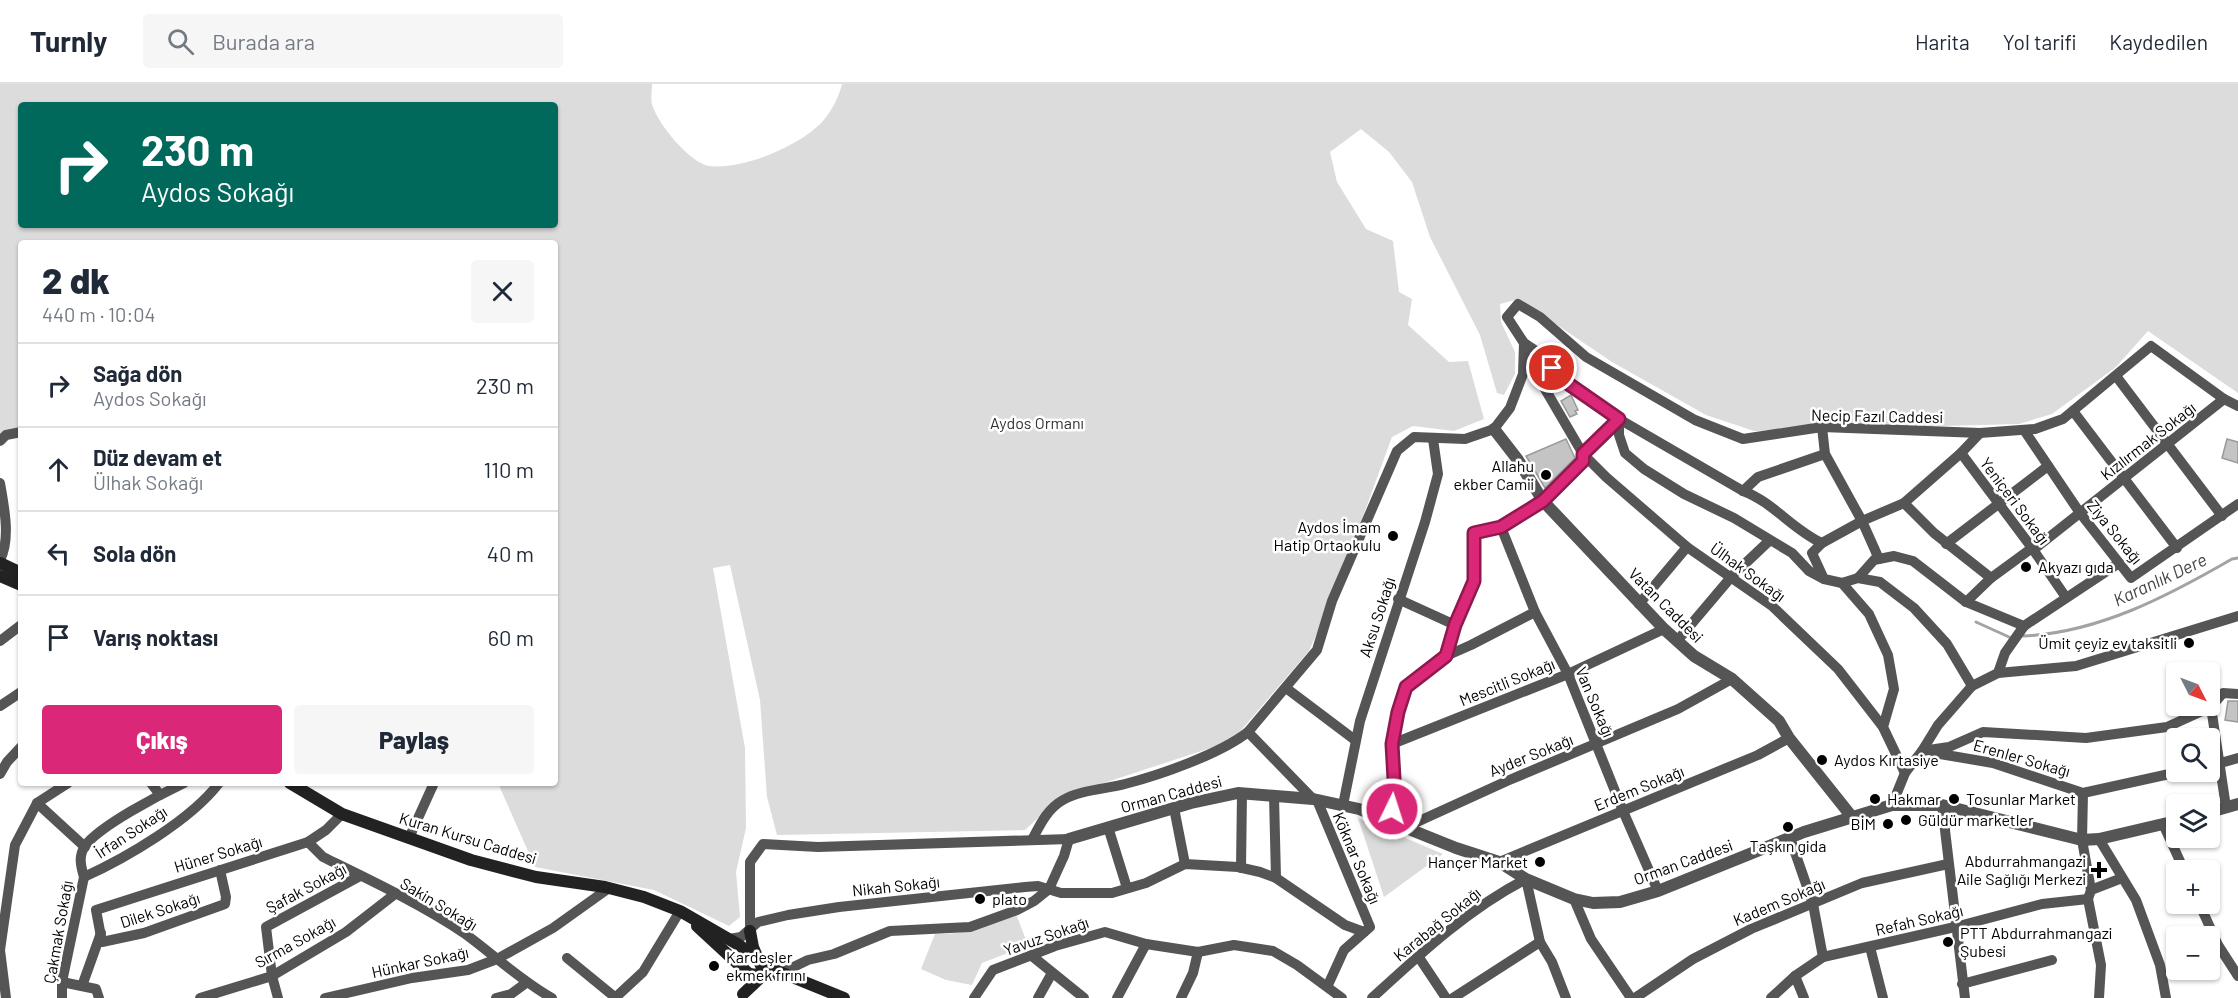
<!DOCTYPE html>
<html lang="tr">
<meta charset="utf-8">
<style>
body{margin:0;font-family:Barlow,sans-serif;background:#f6f6f7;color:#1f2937;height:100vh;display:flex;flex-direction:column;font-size:22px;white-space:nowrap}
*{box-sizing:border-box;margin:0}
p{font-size:20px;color:#747a83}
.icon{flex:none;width:33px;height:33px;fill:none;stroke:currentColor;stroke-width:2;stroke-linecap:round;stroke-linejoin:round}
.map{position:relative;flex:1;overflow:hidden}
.side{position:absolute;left:18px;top:156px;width:540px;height:546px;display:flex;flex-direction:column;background:#fff;border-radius:6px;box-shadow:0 2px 4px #0004}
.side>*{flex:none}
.guide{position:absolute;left:18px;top:18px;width:540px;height:126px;border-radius:6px;box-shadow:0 2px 4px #0004;background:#00695c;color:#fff;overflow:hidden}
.needle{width:39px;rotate:132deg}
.tools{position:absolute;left:2166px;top:578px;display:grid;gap:12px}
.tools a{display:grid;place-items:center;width:54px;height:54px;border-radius:6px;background:#fff;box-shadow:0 2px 4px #0004;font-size:30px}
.pin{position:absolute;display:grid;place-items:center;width:51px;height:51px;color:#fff;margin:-26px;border:3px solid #fff;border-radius:50%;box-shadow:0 2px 6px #0007}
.me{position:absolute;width:66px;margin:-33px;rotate:4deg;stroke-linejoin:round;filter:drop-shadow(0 0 4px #0008)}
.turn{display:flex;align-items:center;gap:21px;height:126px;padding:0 24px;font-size:27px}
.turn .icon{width:78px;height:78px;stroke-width:2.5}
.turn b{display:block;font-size:42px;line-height:51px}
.round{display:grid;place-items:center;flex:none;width:63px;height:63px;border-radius:6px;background:#f6f6f7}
.head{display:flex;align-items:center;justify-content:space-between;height:102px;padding:0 24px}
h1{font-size:36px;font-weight:800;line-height:45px}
.button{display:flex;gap:12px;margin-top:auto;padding:12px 24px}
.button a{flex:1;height:69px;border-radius:6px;background:#db2777;color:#fff;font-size:24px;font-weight:800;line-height:69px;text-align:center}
.button a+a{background:#f6f6f7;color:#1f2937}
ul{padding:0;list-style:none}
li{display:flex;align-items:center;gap:18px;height:84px;padding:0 24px;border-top:2px solid #e0e1e3}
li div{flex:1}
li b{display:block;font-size:22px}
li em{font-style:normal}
header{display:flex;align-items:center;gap:36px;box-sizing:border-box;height:84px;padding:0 30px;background:#fff;border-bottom:2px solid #e0e1e3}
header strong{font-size:28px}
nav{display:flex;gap:33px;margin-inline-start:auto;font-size:21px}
.search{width:420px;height:54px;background:#f6f6f7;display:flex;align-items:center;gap:15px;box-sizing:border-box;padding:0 21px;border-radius:6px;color:#747a83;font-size:22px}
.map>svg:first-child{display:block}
.green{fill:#dcdcdc;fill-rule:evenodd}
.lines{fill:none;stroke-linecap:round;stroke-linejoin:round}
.stream{stroke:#a3a3a3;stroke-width:3}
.building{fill:#c4c4c4;stroke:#999;stroke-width:1.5}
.minor{stroke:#555;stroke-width:10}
.tertiary{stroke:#555;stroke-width:12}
.secondary{stroke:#222;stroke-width:12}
.route-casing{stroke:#8e194d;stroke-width:15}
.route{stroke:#db2777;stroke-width:10}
.poi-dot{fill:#000;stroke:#fff;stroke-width:2}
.labels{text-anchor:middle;stroke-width:5;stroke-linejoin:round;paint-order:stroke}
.street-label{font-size:16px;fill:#000;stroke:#fff}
.park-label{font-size:16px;fill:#333;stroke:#fff}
.poi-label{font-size:16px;fill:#000;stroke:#fff;text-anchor:start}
.water-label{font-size:18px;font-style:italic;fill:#444;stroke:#fff}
</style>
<header>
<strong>Turnly</strong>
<div class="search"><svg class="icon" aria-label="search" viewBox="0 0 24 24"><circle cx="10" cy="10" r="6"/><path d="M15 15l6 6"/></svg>Burada ara</div>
<nav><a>Harita</a><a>Yol tarifi</a><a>Kaydedilen</a></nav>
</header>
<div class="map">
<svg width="2238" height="914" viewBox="0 0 2238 914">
<rect width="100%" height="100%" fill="#fff"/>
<g class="green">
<path d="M0,0H652C652,7 650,17 653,23C659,41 690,79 709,82C743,86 800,62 823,37C832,26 839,13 842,0H2238V309L2148,247L2116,283L2052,330L2019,340L1754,347L1706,331L1612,278L1519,215L1500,220L1501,238L1515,268V290L1504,311L1497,309L1480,251L1430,153L1412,98L1389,68L1361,45L1330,68L1337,98L1366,145L1393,157L1399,208L1412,215L1408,241L1449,278L1468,277L1484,335L1454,347L1413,342L1392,353L1336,506L1309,567L1232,657L1061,713L1025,746L777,751L767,713L760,616L730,481L713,484L745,664L746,744L736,788L740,833L729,842L654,806L535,783L498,699H555V159H21V352H0ZM21,21H555V141H21Z"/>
<polygon points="1358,734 1443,770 1384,813"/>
<path d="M1016,830L1028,861L982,879L972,901L946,896L921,885L935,850C965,851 989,841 1016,830Z"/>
</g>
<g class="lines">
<g class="stream">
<polyline points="1976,538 2009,553"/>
<path d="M2023,552C2098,549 2168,512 2232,475L2238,474"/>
</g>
</g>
<g class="building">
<polygon points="1571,311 1578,326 1575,327 1577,330 1570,333 1561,317"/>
<polygon points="1566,355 1575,374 1545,404 1526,372"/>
<polygon points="2227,355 2238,358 2238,379 2222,374"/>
<polygon points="2228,617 2238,617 2238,638 2225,636"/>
</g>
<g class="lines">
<g class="minor">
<polyline points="2116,292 2222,432"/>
<polyline points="2073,327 2177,464"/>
<polyline points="1619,335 1583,370 1606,393 1687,463 1772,522 1838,585 1883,643"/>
<polyline points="1619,335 1619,351 1625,369 1644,385 1684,410 1734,434 1792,469 1809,487 1824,495"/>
<polyline points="1822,343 1825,370 1862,437 1879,475"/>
<polyline points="2024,346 2080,429 2131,494 2238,420"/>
<polyline points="0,357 6,351 21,348"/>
<polyline points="1961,369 2032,464 2065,512"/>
<path d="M0,399C4,422 11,455 0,476"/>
<polyline points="1743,407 1758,393 1825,370"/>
<polyline points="1904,419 1934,449 1991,494"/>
<polyline points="1501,443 1535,528 1568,590 1623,727 1658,807"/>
<polyline points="1822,459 1862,437 1904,419 1961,369 1980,349"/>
<polyline points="1946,460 2048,382"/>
<polyline points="2033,466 2224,315"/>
<polyline points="1858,494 1874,476 1894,472 1913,477 1966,518 2024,542 2119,479"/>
<polyline points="1842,499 1869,530 1888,571 1894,605 1883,643 1905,689"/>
<polyline points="1398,515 1455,541"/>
<polyline points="1966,518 1991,494 2032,464"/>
<polyline points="1639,520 1687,463"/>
<polyline points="0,557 21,541"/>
<polyline points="1677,557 1732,492 1769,457"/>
<polyline points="1446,572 1471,561 1535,528"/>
<polyline points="1998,589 2005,569 2024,542"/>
<polyline points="1972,602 1998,589 2076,582 2238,532"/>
<polyline points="1286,604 1355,656"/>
<polyline points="0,622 21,608"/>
<polyline points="2211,623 2226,723"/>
<polyline points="1248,648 1313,715"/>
<polyline points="1392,660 1568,590 1664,545"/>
<polyline points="1922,667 1949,663 1983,648 2086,654 2167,643 2211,623 2223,609 2238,610"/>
<polyline points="1934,669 1993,679 2083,709 2183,687"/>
<polyline points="2210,682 2238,674"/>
<polyline points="0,690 7,678 21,663"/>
<polyline points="151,699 160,711"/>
<polyline points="2083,709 2082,756 2091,806 2088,815 2101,881 2099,914"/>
<polyline points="1274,712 1276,794"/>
<polyline points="1317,716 1370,843 1344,866 1328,901"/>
<polyline points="37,719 85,763"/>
<polyline points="1343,721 1360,637 1425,438 1438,390 1433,355"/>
<path d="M1892,721L1905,689L1922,667L1938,641L1972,602L1947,560L1914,524L1880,498L1858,494L1842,499L1824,495L1812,469L1822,459C1793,446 1773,418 1743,407L1619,335L1560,294L1545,273L1524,259L1507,233L1518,220L1540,233L1586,273L1695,336L1743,355L1822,343L1980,349L2035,345L2063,335L2151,262L2224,315L2238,322"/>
<polyline points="1942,721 1965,914"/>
<polyline points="1174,724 1185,780"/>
<polyline points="1390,737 1395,712 1392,660 1398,628 1406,603 1446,572 1455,541 1474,497 1474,449 1501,443 1543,417 1583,377 1583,370 1524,269"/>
<polyline points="2163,740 2184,786"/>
<polyline points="1108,743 1127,804"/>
<polyline points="1406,743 1507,697 1678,625 1732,595"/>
<polyline points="409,754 434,699"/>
<polyline points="1790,754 1813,820 1823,873"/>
<polyline points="2099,755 2136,816 2160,881 2166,914"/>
<path d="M1032,756C1040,741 1047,725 1063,716C1080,706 1106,705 1125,700C1160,691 1220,670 1248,648L1317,566L1332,517L1397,367L1414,353L1465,355L1494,345L1510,324L1523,290L1524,259"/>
<path d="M308,758L323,773C368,795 423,821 464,849C494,871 520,896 552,914"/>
<polyline points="1499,778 1758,671 1789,654"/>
<polyline points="1241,784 1242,709"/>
<polyline points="220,786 226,813 225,820 144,849 102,858 96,826 308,758 326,746 342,730"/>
<path d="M84,793C126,774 191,736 219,699"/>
<polyline points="2091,806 2122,794"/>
<polyline points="1574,815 1591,855 1631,914"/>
<polyline points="2199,819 2218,861 2238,892"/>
<polyline points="750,847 750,778 763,760 818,763 1069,755 1064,772 1049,805 1034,817 1017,826 970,843 890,847 834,870 808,876 781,889"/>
<polyline points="729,855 741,853 758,838 788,831 839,823 1025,803 1038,802 1061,809 1112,809 1146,799 1185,780 1238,783 1260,788 1276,794 1345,841 1364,848"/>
<polyline points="1870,863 1883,914"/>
<polyline points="1032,872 1084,914"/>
<polyline points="1418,872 1446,914"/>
<polyline points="567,874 616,914"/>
<polyline points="1795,892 1804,914"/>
<polyline points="62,898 96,905 99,914"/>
<polyline points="1962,900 2052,876"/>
<polyline points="82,902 101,849"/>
<polyline points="6,914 0,866 15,761 37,719 68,699"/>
<path d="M62,914V898L84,793C81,783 78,772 85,762C99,742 161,710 184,699"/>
<polyline points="200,914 272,892 346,848 395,810"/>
<polyline points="278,914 272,892 266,843 360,792"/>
<polyline points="325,914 412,894 468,886 497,875 553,844 609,804"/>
<polyline points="496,914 511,910 526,899"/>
<polyline points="615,914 643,888 680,827"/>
<polyline points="974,914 993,886 1055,862 1105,848 1146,860 1198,868 1234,861 1273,867 1297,881 1342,914"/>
<polyline points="1038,914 1052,889"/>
<polyline points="1117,914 1146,860"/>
<polyline points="1181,914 1193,889 1198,868"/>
<path d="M1372,914C1420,870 1468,825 1526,795L1540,858L1552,878L1566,914"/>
<polyline points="1453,914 1540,858"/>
<polyline points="1635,914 1693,875 1751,845 1862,799 1948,780"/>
<polyline points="1771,914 1795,892 1823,873 1955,843 2042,820 2088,815"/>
</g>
<g class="tertiary">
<polyline points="1494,345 1518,376 1543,417 1664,545 1694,572 1732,595 1779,637 1789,654 1852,733"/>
<polyline points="2210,728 2238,720"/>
<polyline points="1069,755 1191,719 1238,709 1313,715 1359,725 1456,764 1499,778 1526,795 1574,815 1593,819 1620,818 1658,807 1804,748 1892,721 1942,721 2082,756 2099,755 2176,737"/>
</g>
<g class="secondary">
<polyline points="0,479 21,489"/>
<polyline points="0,492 21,501"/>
<polyline points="290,699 342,730 471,776 536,793 605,803 644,813 680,827 739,861 770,884 844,914"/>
<polyline points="697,842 749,890 768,892 781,889"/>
<polyline points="743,910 761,893 762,884 753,863 750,847"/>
</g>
</g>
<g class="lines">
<g class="route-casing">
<polyline id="route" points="1392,725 1395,712 1392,660 1398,628 1406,603 1446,572 1455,541 1474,497 1474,449 1501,443 1543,417 1583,377 1583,370 1619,335 1560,294 1552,284"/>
</g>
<use href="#route" class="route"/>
</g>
<g class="poi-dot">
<circle cx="1546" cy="391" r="6"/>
<circle cx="1393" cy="452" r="6"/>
<circle cx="2026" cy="483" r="6"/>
<circle cx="2189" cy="559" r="6"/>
<circle cx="1822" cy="676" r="6"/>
<circle cx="1875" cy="715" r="6"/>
<circle cx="1954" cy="715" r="6"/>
<circle cx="1906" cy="736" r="6"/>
<circle cx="1888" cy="740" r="6"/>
<circle cx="1788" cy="743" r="6"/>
<circle cx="1540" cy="778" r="6"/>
<path d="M2096 777h6v6h6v6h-6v6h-6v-6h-6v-6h6z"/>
<circle cx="980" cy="815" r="6"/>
<circle cx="1948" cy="858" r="6"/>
<circle cx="714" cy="882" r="6"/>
</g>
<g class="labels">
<g class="street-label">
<text transform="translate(1877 332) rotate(1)" y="6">Necip Fazıl Caddesi</text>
<text transform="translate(2148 357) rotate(-38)" y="6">Kızılırmak Sokağı</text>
<text transform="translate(2015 417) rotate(53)" y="6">Yeniçeri Sokağı</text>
<text transform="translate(2115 448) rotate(51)" y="6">Ziya Sokağı</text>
<text transform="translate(1748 488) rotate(36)" y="6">Ülhak Sokağı</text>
<text transform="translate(1666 521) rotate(45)" y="6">Vatan Caddesi</text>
<text transform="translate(1377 533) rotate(-72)" y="6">Aksu Sokağı</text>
<text transform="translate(1507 598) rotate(-22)" y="6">Mescitli Sokağı</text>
<text transform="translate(1595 618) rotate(67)" y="6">Van Sokağı</text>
<text transform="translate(1531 671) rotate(-22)" y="6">Ayder Sokağı</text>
<text transform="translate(2022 674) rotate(16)" y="6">Erenler Sokağı</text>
<text transform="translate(1639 704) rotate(-22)" y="6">Erdem Sokağı</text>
<text transform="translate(1171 710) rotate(-15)" y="6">Orman Caddesi</text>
<text transform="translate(131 748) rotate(-33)" y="6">İrfan Sokağı</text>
<text transform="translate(468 754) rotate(17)" y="6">Kuran Kursu Caddesi</text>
<text transform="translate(218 770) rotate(-17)" y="6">Hüner Sokağı</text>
<text transform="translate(1357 774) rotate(67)" y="6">Köknar Sokağı</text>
<text transform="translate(1683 778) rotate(-20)" y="6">Orman Caddesi</text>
<text transform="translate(896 802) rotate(-6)" y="6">Nikah Sokağı</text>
<text transform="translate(306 804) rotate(-28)" y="6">Şafak Sokağı</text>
<text transform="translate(1779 818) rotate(-23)" y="6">Kadem Sokağı</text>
<text transform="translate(439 820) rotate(31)" y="6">Sakin Sokağı</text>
<text transform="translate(160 826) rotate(-18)" y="6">Dilek Sokağı</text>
<text transform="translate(1919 836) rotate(-13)" y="6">Refah Sokağı</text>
<text transform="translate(1437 840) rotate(-39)" y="6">Karabağ Sokağı</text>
<text transform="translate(58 848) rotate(-80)" y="6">Çakmak Sokağı</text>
<text transform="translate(1046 852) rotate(-19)" y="6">Yavuz Sokağı</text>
<text transform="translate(295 858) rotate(-29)" y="6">Sırma Sokağı</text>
<text transform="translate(420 878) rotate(-12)" y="6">Hünkar Sokağı</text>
</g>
<g class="park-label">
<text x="1037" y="345">Aydos Ormanı</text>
</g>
<g class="poi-label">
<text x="1534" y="388" text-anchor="end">Allahu<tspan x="1534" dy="18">ekber Camii</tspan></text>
<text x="1381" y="449" text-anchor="end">Aydos İmam<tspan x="1381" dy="18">Hatip Ortaokulu</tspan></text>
<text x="2038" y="489">Akyazı gıda</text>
<text x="2177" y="565" text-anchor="end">Ümit çeyiz ev taksitli</text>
<text x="1834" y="682">Aydos Kırtasiye</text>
<text x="1887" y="721">Hakmar</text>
<text x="1966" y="721">Tosunlar Market</text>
<text x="1918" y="742">Güldür marketler</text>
<text x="1876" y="746" text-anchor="end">BİM</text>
<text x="1788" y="768" text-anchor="middle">Taşkın gida</text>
<text x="2086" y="783" text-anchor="end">Abdurrahmangazi<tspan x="2086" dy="18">Aile Sağlığı Merkezi</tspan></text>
<text x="1528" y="784" text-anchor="end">Hançer Market</text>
<text x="992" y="821">plato</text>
<text x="1960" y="855">PTT Abdurrahmangazi<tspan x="1960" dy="18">Şubesi</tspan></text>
<text x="726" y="879">Kardeşler<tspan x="726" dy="18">ekmek fırını</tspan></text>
</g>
<g class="water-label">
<text transform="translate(2160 496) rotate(-25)" y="6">Karanlık Dere</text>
</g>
</g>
</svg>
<div class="tools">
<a><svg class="needle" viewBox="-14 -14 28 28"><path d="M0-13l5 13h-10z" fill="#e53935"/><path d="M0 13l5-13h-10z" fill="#747a83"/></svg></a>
<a><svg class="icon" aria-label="search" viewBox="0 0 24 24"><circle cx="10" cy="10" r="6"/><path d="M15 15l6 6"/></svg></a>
<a><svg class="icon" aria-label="layers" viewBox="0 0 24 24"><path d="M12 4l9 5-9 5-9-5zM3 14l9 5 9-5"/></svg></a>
<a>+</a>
<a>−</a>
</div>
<div class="pin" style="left:1552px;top:284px;background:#d93025"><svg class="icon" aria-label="arrive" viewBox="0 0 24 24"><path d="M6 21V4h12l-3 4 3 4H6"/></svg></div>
<svg class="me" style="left:1392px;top:725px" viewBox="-20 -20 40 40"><circle r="17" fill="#db2777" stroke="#fff" stroke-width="3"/><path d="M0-11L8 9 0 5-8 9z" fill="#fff"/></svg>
<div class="guide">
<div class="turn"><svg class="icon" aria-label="right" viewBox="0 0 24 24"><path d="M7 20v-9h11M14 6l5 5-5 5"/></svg><div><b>230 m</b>Aydos Sokağı</div></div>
</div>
<section class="side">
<div class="head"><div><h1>2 dk</h1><p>440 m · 10:04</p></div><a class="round"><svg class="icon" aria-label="close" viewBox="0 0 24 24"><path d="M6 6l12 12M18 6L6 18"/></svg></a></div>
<ul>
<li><svg class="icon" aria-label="right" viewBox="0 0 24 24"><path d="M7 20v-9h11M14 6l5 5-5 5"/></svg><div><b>Sağa dön</b><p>Aydos Sokağı</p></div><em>230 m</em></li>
<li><svg class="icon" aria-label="ahead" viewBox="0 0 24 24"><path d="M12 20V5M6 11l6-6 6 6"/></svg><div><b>Düz devam et</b><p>Ülhak Sokağı</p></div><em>110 m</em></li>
<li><svg class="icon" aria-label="left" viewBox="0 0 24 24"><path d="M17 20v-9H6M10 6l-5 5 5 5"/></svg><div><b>Sola dön</b></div><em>40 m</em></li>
<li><svg class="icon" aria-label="arrive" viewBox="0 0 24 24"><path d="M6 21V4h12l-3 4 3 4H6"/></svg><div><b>Varış noktası</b></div><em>60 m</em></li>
</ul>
<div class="button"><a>Çıkış</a><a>Paylaş</a></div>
</section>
</div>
